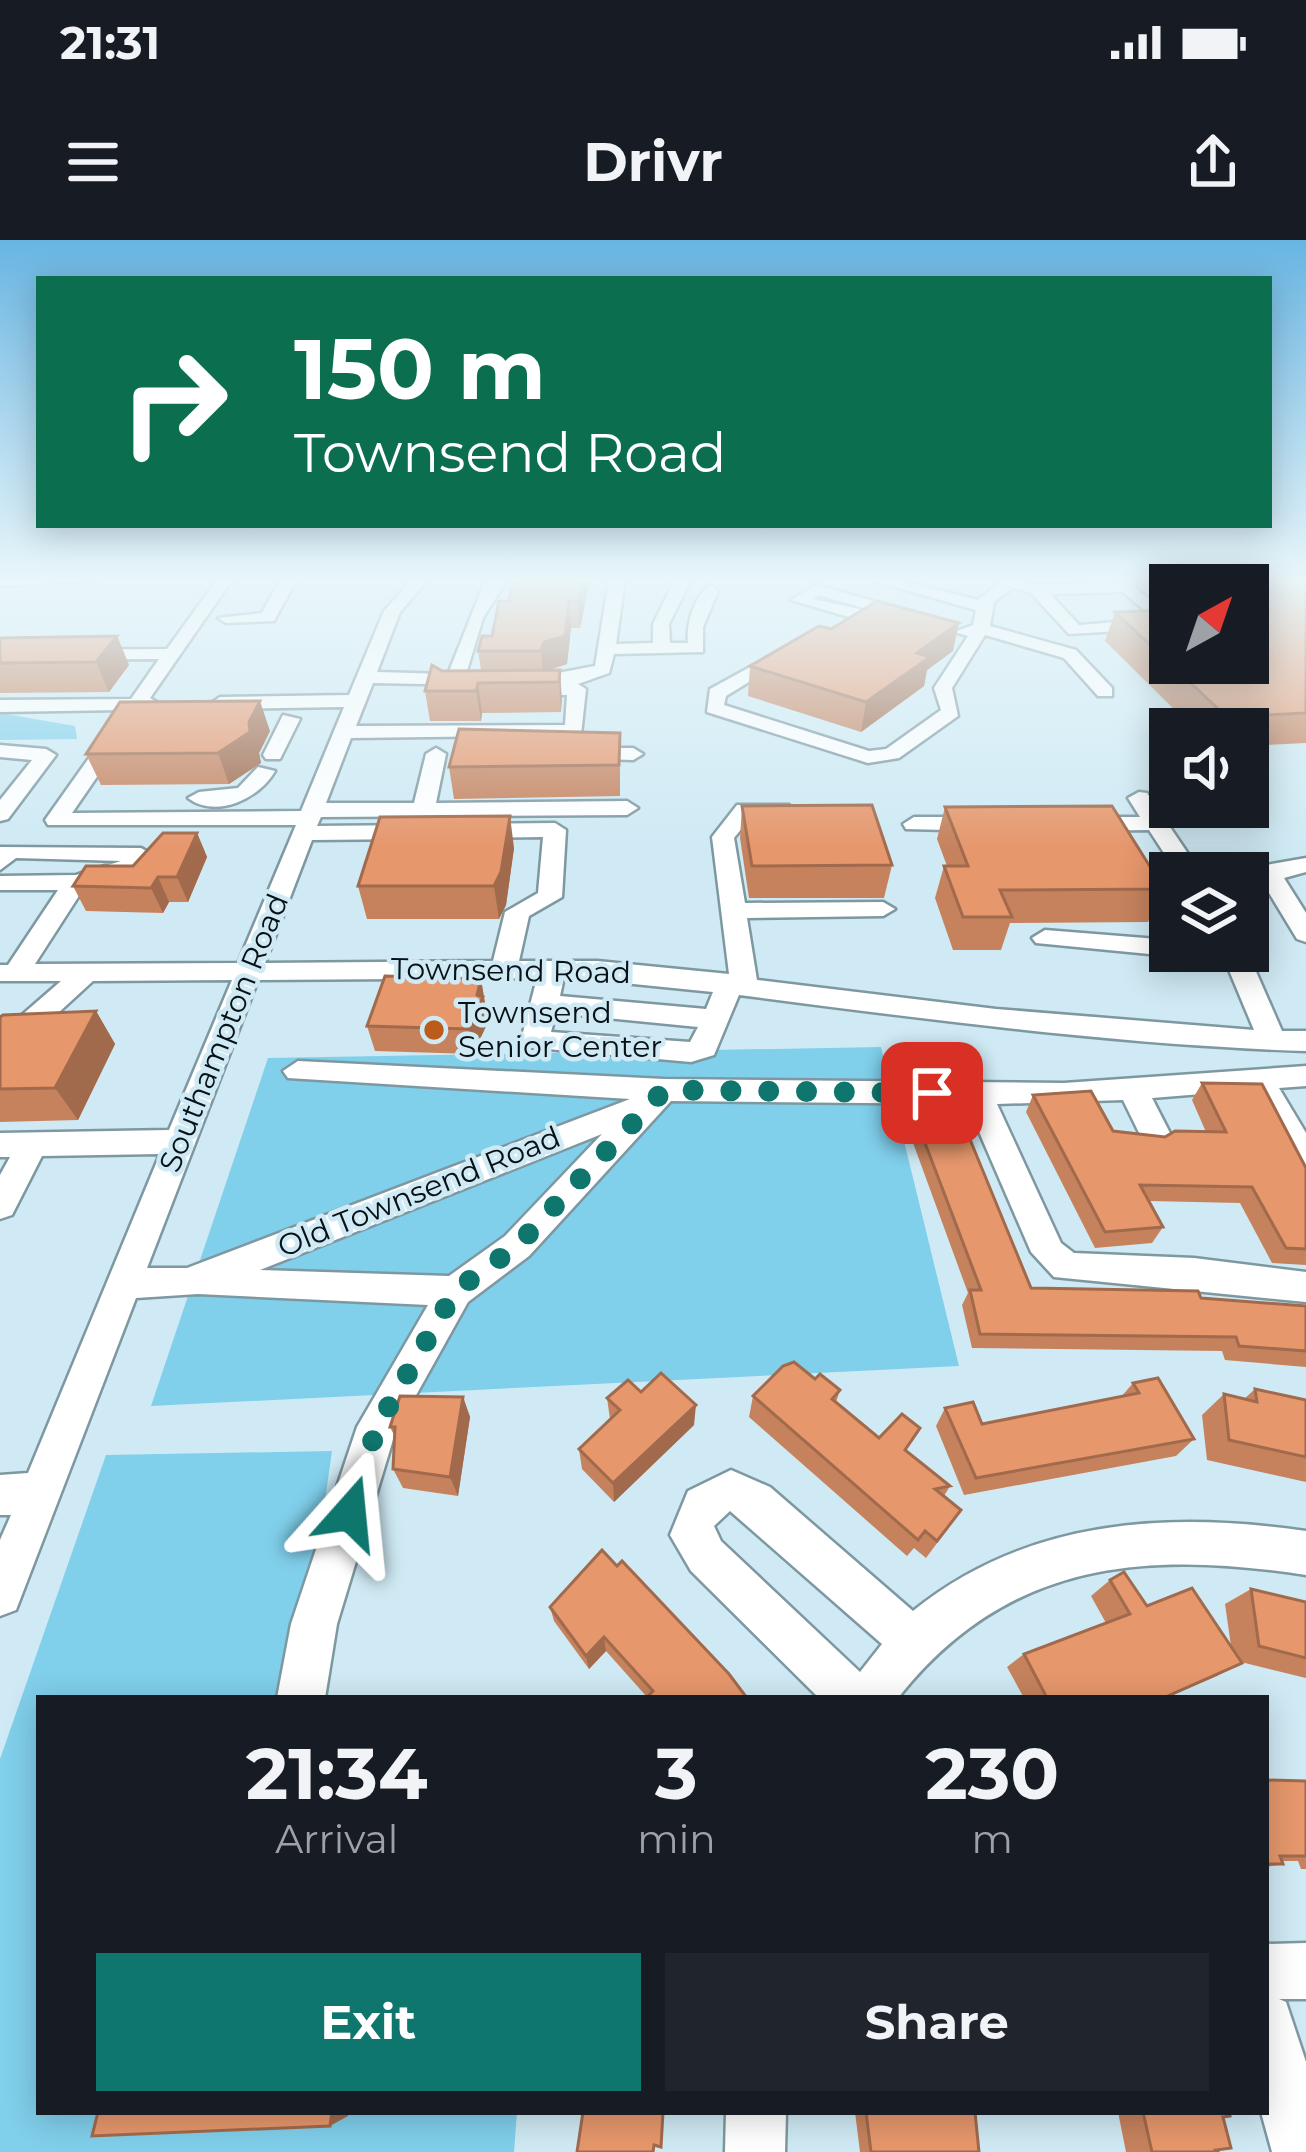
<!DOCTYPE html>
<style>
body{margin:0;font-family:Montserrat,sans-serif;background:#20242c;color:#f1f3f6;height:100vh;display:flex;flex-direction:column;font-size:45px;white-space:nowrap}
*{box-sizing:border-box;margin:0}
p{font-size:39px;color:#9ea1a6}
.icon{flex:none;width:66px;height:66px;fill:none;stroke:currentColor;stroke-width:2;stroke-linecap:round;stroke-linejoin:round}
.map{position:relative;flex:1;overflow:hidden}
.side{position:absolute;left:36px;top:1455px;width:1233px;height:420px;display:flex;flex-direction:column;background:#171b24;border-radius:0px;box-shadow:0 6px 30px #0003}
.side>*{flex:none}
.top-card{position:absolute;left:36px;top:36px;width:1236px;height:252px;border-radius:0px;box-shadow:0 6px 30px #0003;background:#0b6e4f;color:#fff;overflow:hidden}
.needle{width:78px;rotate:40deg}
.tools{position:absolute;left:1149px;top:324px;display:grid;gap:24px}
.tools a{display:grid;place-items:center;width:120px;height:120px;border-radius:0px;background:#171b24;box-shadow:0 6px 30px #0003;font-size:60px}
.pin{position:absolute;display:grid;place-items:center;width:102px;height:102px;color:#fff;margin:-51px;border-radius:24px;box-shadow:0 6px 18px #0006}
.me{position:absolute;width:132px;margin:-66px;rotate:18deg;stroke-linejoin:round;filter:drop-shadow(0 0 9px #0008)}
.turn{display:flex;align-items:center;gap:42px;height:252px;padding:0 60px;font-size:54px}
.turn .icon{width:156px;height:156px;stroke-width:2.5}
.turn b{display:block;font-size:84px;line-height:102px}
.eta{display:flex;justify-content:space-evenly;align-items:center;height:204px;text-align:center}
.eta b{font-size:72px;font-weight:700;line-height:84px}
.button{display:flex;gap:24px;margin-top:auto;padding:24px 60px}
.button a{flex:1;height:138px;border-radius:0px;background:#0f766e;color:#fff;font-size:48px;font-weight:700;line-height:138px;text-align:center}
.button a+a{background:#20242c;color:#f1f3f6}
.status{display:flex;justify-content:space-between;align-items:center;height:84px;padding:0 60px;background:#171b24;direction:ltr}
.status svg{height:33px;fill:currentColor}
header{display:flex;justify-content:space-between;align-items:center;height:156px;padding:0 60px;background:#171b24;font-size:54px;font-weight:700}
.map>svg:first-child{display:block}
.green{fill:#80cfeb}
.lines{fill:none;stroke-linecap:round;stroke-linejoin:round}
.minor-casing{stroke:#7e98a1;stroke-width:5}
.minor{fill:#fff;fill-rule:evenodd}
.wall{fill:#c6825d}
.shaded-wall{fill:#a16a4c}
.building{fill:#e6976c;stroke:#a16a4c;stroke-width:3}
.route{stroke:#0f766e;stroke-width:21;stroke-dasharray:0 37.8}
.poi-dot{fill:#bc5c1b;stroke:#cfeaf4;stroke-width:4.5}
.labels{text-anchor:middle;stroke-width:9;stroke-linejoin:round;paint-order:stroke}
.street-label{font-size:30px;fill:#081115;stroke:#cfeaf4}
.poi-label{font-size:30px;fill:#081115;stroke:#cfeaf4;text-anchor:start}
</style>
<div class="status"><b>21:31</b><svg viewBox="0 0 49 12"><path d="M0 12V9h3v3zM5 12V6h3v6zM10 12V3h3v9zM15 12V0h3v12zM26 1h20v11H26zM47 4h2v5h-2z"/></svg></div>
<header><svg class="icon" aria-label="menu" viewBox="0 0 24 24"><path d="M4 6h16M4 12h16M4 18h16"/></svg>Drivr<svg class="icon" aria-label="share" viewBox="0 0 24 24"><path d="M12 15V3M7 8l5-5 5 5M5 13v7h14v-7"/></svg></header>
<div class="map">
<svg width="1306" height="1912" viewBox="0 0 1306 1912">
<rect width="100%" height="100%" fill="#cfeaf4"/>
<g class="green">
<polygon points="0,473 75,486 77,499 0,500"/>
<polygon points="881,807 959,1126 151,1166 268,818"/>
<polygon points="332,1211 297,1458 39,1458 39,1872 517,1872 514,1912 0,1912 0,1519 106,1215"/>
</g>
<g class="lines">
<g class="minor-casing">
<g id="minor">
<polygon points="0,340 103,340 0,346"/>
<path d="M217,340H232L150,458L160,464L143,470L72,573L301,571L344,467L220,469L211,463L220,457L349,455L384,371L412,340H428L400,372L377,432L448,434L483,346L489,340H507L483,378L466,434L481,440L472,445L373,443L356,486L565,485L567,455H516L507,449L516,443H549L547,435L595,426L609,340H625L616,404L653,403V384L675,340H691L669,384L670,403H688C686,384 694,356 710,346L718,351L703,387V412L614,414L609,433L578,444L586,449L581,495L351,498L326,563H414L426,514L436,508L446,514L436,563L627,561L638,568L627,575L321,577L317,586L416,585L427,592L416,599L312,600L265,723L493,721L505,672L538,653L543,597L468,598L457,591L468,584L555,583L566,590L562,657L529,676L519,721H597L729,734L712,597L737,565H789V575L751,577L734,598L745,663L883,662L895,669L883,676L747,678L757,740L996,769L1254,790L1221,711H1247L1282,791H1306V811C1116,805 927,779 739,755L714,815L691,822L525,807L521,800L537,738L258,740L147,1028H187L630,859L288,838L283,831L298,821L664,839L1064,843L1306,826V846L1279,848L1306,893V932L1295,929L1251,850L1152,858L1172,897L1156,909L1145,905L1123,860L997,864L1061,1003L1074,1013L1194,1018L1306,1032V1062L1054,1037L1031,1012L967,864L671,861L529,1016L468,1062L395,1193L337,1384L325,1458H277L291,1384L357,1187L428,1065L198,1054L136,1058L16,1370L0,1376V1300L11,1275H0V1235L28,1233L160,914L42,916L12,975L0,979V935L10,917H0V893L169,890L232,740L93,741L10,817L0,820V794L61,741H0V725H8L58,650H0V636L76,635L121,621L16,618L0,630V607L141,608L153,615L122,639L84,648L35,724L238,723L296,585H48L45,580L123,470L0,472V460L131,459L159,419L0,420V410L167,409ZM564,737L713,752L706,769L560,756ZM556,773L698,787L690,802L551,792ZM602,894L505,996L449,1036L260,1030Z"/>
<polygon points="280,340 296,340 274,381 226,383 218,378 262,373"/>
<path d="M870,340H897L978,360L1003,340L1037,345L1127,342L1170,375V388L1069,394L1031,353L1013,348L994,362L990,386L1076,410L1112,448V456H1098L1064,418L985,395L952,448L958,476L899,518L868,523L707,472L710,449L774,414L780,415V423L726,456L724,465L869,511L886,509L941,470L934,448L968,396L954,392L973,385L976,370ZM1123,352L1155,379L1079,385L1050,354Z"/>
<path d="M817,345L900,369L895,381L908,387L900,392L791,360ZM819,355L883,374L813,359Z"/>
<polygon points="283,475 300,479 280,519 266,519 263,515"/>
<polygon points="0,505 46,509 56,515 8,579 0,581 0,560 32,520 0,517"/>
<polygon points="577,508 633,508 643,514 633,520 570,518 570,510"/>
<path d="M258,527L275,531C259,559 216,579 188,558L199,552L238,548Z"/>
<polygon points="1139,552 1147,553 1201,633 1177,633 1149,590 1080,591 1069,584 1080,577 1140,577 1128,558"/>
<polygon points="914,577 986,577 997,584 986,591 906,589 903,584"/>
<polygon points="1306,618 1306,632 1284,638 1306,673 1306,702 1297,699 1260,638 1266,625"/>
<polygon points="1045,690 1170,700 1170,711 1181,711 1170,716 1036,703 1032,698"/>
<path d="M731,1230L770,1247L913,1371C1027,1279 1167,1271 1306,1291V1335C1143,1310 1006,1321 898,1458H819L691,1331L670,1295L688,1251ZM730,1271L882,1404L860,1432L721,1301L714,1286Z"/>
<polygon points="1306,1703 1306,1759 1279,1759 1286,1762 1306,1822 1306,1912 1272,1912 1261,1872 1266,1872 1266,1704"/>
<polygon points="726,1872 786,1872 785,1912 725,1912"/>
</g>
</g>
<use href="#minor" class="minor"/>
</g>
<g class="wall">
<polygon points="590,340 580,388 571,388 567,424 548,430 560,430 561,472 482,473 481,481 430,481 425,451 442,431 481,430 478,411 492,396 509,361"/>
<polygon points="1184,340 1306,340 1306,503 1248,506 1248,489 1194,489 1105,401 1115,372 1248,423 1248,345 1182,345"/>
<polygon points="831,389 953,411 927,430 924,446 861,492 748,456 750,426"/>
<polygon points="117,396 129,425 109,452 0,453 0,398"/>
<polygon points="270,491 259,513 261,523 229,544 101,545 86,514"/>
<polygon points="620,524 620,556 454,559 449,527"/>
<polygon points="742,566 892,625 884,658 749,658 740,598"/>
<polygon points="945,567 1164,649 1148,682 1010,683 1001,710 953,710 935,658 944,626 947,626 937,599"/>
<polygon points="197,593 207,617 188,662 169,662 163,673 86,671 73,646 133,626"/>
<polygon points="514,608 506,665 499,679 367,679 358,646"/>
<polygon points="481,739 488,782 473,814 375,811 367,786"/>
<polygon points="96,771 115,804 78,880 0,882 0,777"/>
<polygon points="1202,843 1306,928 1306,1025 1272,1023 1240,963 1149,961 1163,987 1152,1003 1095,1008 1026,872 1033,855 1113,891 1165,897 1206,892 1192,860"/>
<polygon points="906,853 1031,1048 1306,1066 1306,1127 1225,1120 1222,1111 972,1108 962,1065 968,1053 901,870"/>
<polygon points="815,1139 840,1150 836,1162 879,1198 907,1212 950,1246 944,1256 949,1287 926,1318 914,1308 907,1316 749,1177 753,1156"/>
<polygon points="1133,1143 1194,1199 1176,1216 964,1255 936,1186 945,1168 982,1184 1121,1157"/>
<polygon points="1255,1149 1306,1160 1306,1242 1207,1220 1202,1175 1224,1154 1244,1159"/>
<polygon points="641,1152 694,1185 614,1262 582,1229 579,1209 610,1179 607,1158"/>
<polygon points="463,1157 470,1177 458,1256 403,1248 393,1229 395,1197 390,1187"/>
<polygon points="1110,1340 1147,1366 1231,1406 1225,1364 1251,1349 1306,1362 1306,1438 1241,1422 1217,1436 1166,1458 1024,1458 1007,1427 1024,1414 1106,1383 1091,1356"/>
<polygon points="550,1367 729,1434 647,1457 606,1411 589,1429 554,1381"/>
<polygon points="1266,1540 1306,1541 1306,1629 1301,1629 1298,1621 1282,1621 1283,1624 1266,1627"/>
<polygon points="855,1872 975,1872 979,1912 860,1912"/>
<polygon points="1118,1872 1229,1872 1223,1877 1216,1910 1218,1912 1126,1912"/>
</g>
<g class="shaded-wall">
<polygon points="583,340 590,340 580,388 578,361"/>
<polygon points="569,361 571,388 567,424 546,431 544,440 541,411 544,402"/>
<polygon points="959,383 953,411 927,430 924,446 861,492 866,462 917,413"/>
<polygon points="117,396 129,425 109,452 96,422"/>
<polygon points="560,430 562,460 561,472 559,442"/>
<polygon points="478,443 482,473 481,481 476,451"/>
<polygon points="260,461 270,491 259,513 261,523 229,544 218,513 249,482"/>
<polygon points="510,576 514,608 506,665 499,679 494,646"/>
<polygon points="197,593 207,617 188,662 177,637"/>
<polygon points="158,637 169,662 163,673 151,648"/>
<polygon points="481,739 488,782 473,814 468,789"/>
<polygon points="96,771 115,804 78,880 55,848"/>
<polygon points="463,1157 470,1177 458,1256 450,1237"/>
<polygon points="696,1165 694,1185 614,1262 613,1243"/>
<polygon points="604,1397 606,1411 589,1429 586,1416"/>
<polygon points="332,1872 349,1872 348,1876 330,1886"/>
</g>
<g class="building">
<polygon points="513,340 583,340 578,361 569,361 565,396 544,402 541,411 478,411 482,396 492,396 499,361 509,361"/>
<polygon points="1196,340 1306,340 1306,473 1227,477 1115,372 1170,370 1170,423 1248,423 1248,345 1202,345"/>
<polygon points="877,361 959,383 917,413 930,417 866,462 750,426 819,386 831,389"/>
<polygon points="117,396 96,422 0,423 0,398"/>
<polygon points="432,425 442,431 560,430 559,442 478,443 476,451 425,451"/>
<polygon points="260,461 249,482 250,492 218,513 86,514 120,462"/>
<polygon points="459,489 620,493 619,525 449,527"/>
<polygon points="872,565 892,625 752,626 742,566"/>
<polygon points="1112,566 1164,649 1000,650 1012,677 963,677 944,626 968,626 945,567"/>
<polygon points="510,576 501,632 494,646 358,646 380,577"/>
<polygon points="163,593 197,593 177,637 158,637 151,648 73,646 86,626 133,626"/>
<polygon points="385,736 481,739 477,755 483,757 468,789 367,786"/>
<polygon points="96,771 55,848 0,849 0,777 3,775"/>
<polygon points="1202,843 1262,844 1306,928 1306,1009 1286,1008 1252,947 1140,945 1163,987 1105,992 1033,855 1091,851 1113,891 1165,897 1175,891 1226,892"/>
<polygon points="947,852 953,858 1031,1048 1198,1051 1201,1058 1306,1066 1306,1111 1239,1106 1236,1097 980,1094 970,1050 981,1050 906,853"/>
<polygon points="794,1122 815,1139 820,1134 840,1150 832,1159 879,1198 902,1174 920,1188 905,1210 950,1246 935,1249 961,1270 937,1301 925,1291 918,1300 753,1156 783,1126"/>
<polygon points="661,1133 696,1165 613,1243 579,1209 620,1170 607,1158 628,1140 641,1152"/>
<polygon points="1158,1138 1194,1199 976,1238 945,1168 973,1162 982,1184 1139,1153 1133,1143"/>
<polygon points="1255,1149 1306,1160 1306,1217 1229,1200 1224,1154 1257,1162"/>
<polygon points="400,1156 463,1157 450,1237 393,1229 395,1187 390,1187"/>
<polygon points="602,1310 617,1326 622,1321 729,1434 747,1458 646,1458 653,1451 604,1397 586,1416 550,1367"/>
<polygon points="1124,1332 1147,1366 1192,1348 1242,1423 1163,1458 1047,1458 1024,1414 1130,1374 1110,1340"/>
<polygon points="1251,1349 1306,1362 1306,1418 1259,1406"/>
<polygon points="1266,1540 1306,1541 1306,1616 1280,1616 1283,1624 1266,1624"/>
<polygon points="98,1872 332,1872 330,1886 92,1896"/>
<polygon points="583,1872 663,1872 661,1907 654,1905 653,1912 577,1912"/>
<polygon points="866,1872 975,1872 979,1912 871,1912"/>
<polygon points="1143,1872 1229,1872 1230,1876 1223,1877 1231,1908 1216,1910 1218,1912 1152,1912"/>
</g>
<linearGradient id="sky" x2="0" y2="1"><stop stop-color="#68b5e2"/><stop offset="0.56" stop-color="#e9f6fa"/><stop offset="1" stop-color="#e9f6fa" stop-opacity="0"/></linearGradient>
<rect width="1306" height="608" fill="url(#sky)"/>
<g class="lines">
<polyline class="route" points="350,1273 377,1187 455,1051 517,1006 664,850 932,853"/>
</g>
<circle class="poi-dot" cx="434" cy="790" r="12"/>
<g class="labels">
<g class="street-label">
<text transform="translate(511 731) rotate(1)" y="10">Townsend Road</text>
<text transform="translate(224 793) rotate(-68)" y="10">Southampton Road</text>
<text transform="translate(419 952) rotate(-22)" y="10">Old Townsend Road</text>
</g>
<g class="poi-label">
<text x="458" y="783">Townsend<tspan x="458" dy="34">Senior Center</tspan></text>
</g>
</g>
</svg>
<div class="tools">
<a><svg class="needle" viewBox="-14 -14 28 28"><path d="M0-13l5 13h-10z" fill="#e53935"/><path d="M0 13l5-13h-10z" fill="#9ea1a6"/></svg></a>
<a><svg class="icon" aria-label="sound" viewBox="0 0 24 24"><path d="M4 9h4l5-4v14l-5-4H4zM17 9q2 3 0 6"/></svg></a>
<a><svg class="icon" aria-label="layers" viewBox="0 0 24 24"><path d="M12 4l9 5-9 5-9-5zM3 14l9 5 9-5"/></svg></a>
</div>
<div class="pin" style="left:932px;top:853px;background:#d93025"><svg class="icon" aria-label="arrive" viewBox="0 0 24 24"><path d="M6 21V4h12l-3 4 3 4H6"/></svg></div>
<svg class="me" style="left:350px;top:1273px" viewBox="-20 -20 40 40"><path d="M0-17L14 15 0 8-14 15z" fill="#0f766e" stroke="#fff" stroke-width="4"/></svg>
<div class="top-card">
<div class="turn"><svg class="icon" aria-label="right" viewBox="0 0 24 24"><path d="M7 20v-9h11M14 6l5 5-5 5"/></svg><div><b>150 m</b>Townsend Road</div></div>
</div>
<section class="side">
<div class="eta">
<div><b>21:34</b><p>Arrival</p></div>
<div><b>3</b><p>min</p></div>
<div><b>230</b><p>m</p></div>
</div>
<div class="button"><a>Exit</a><a>Share</a></div>
</section>
</div>
